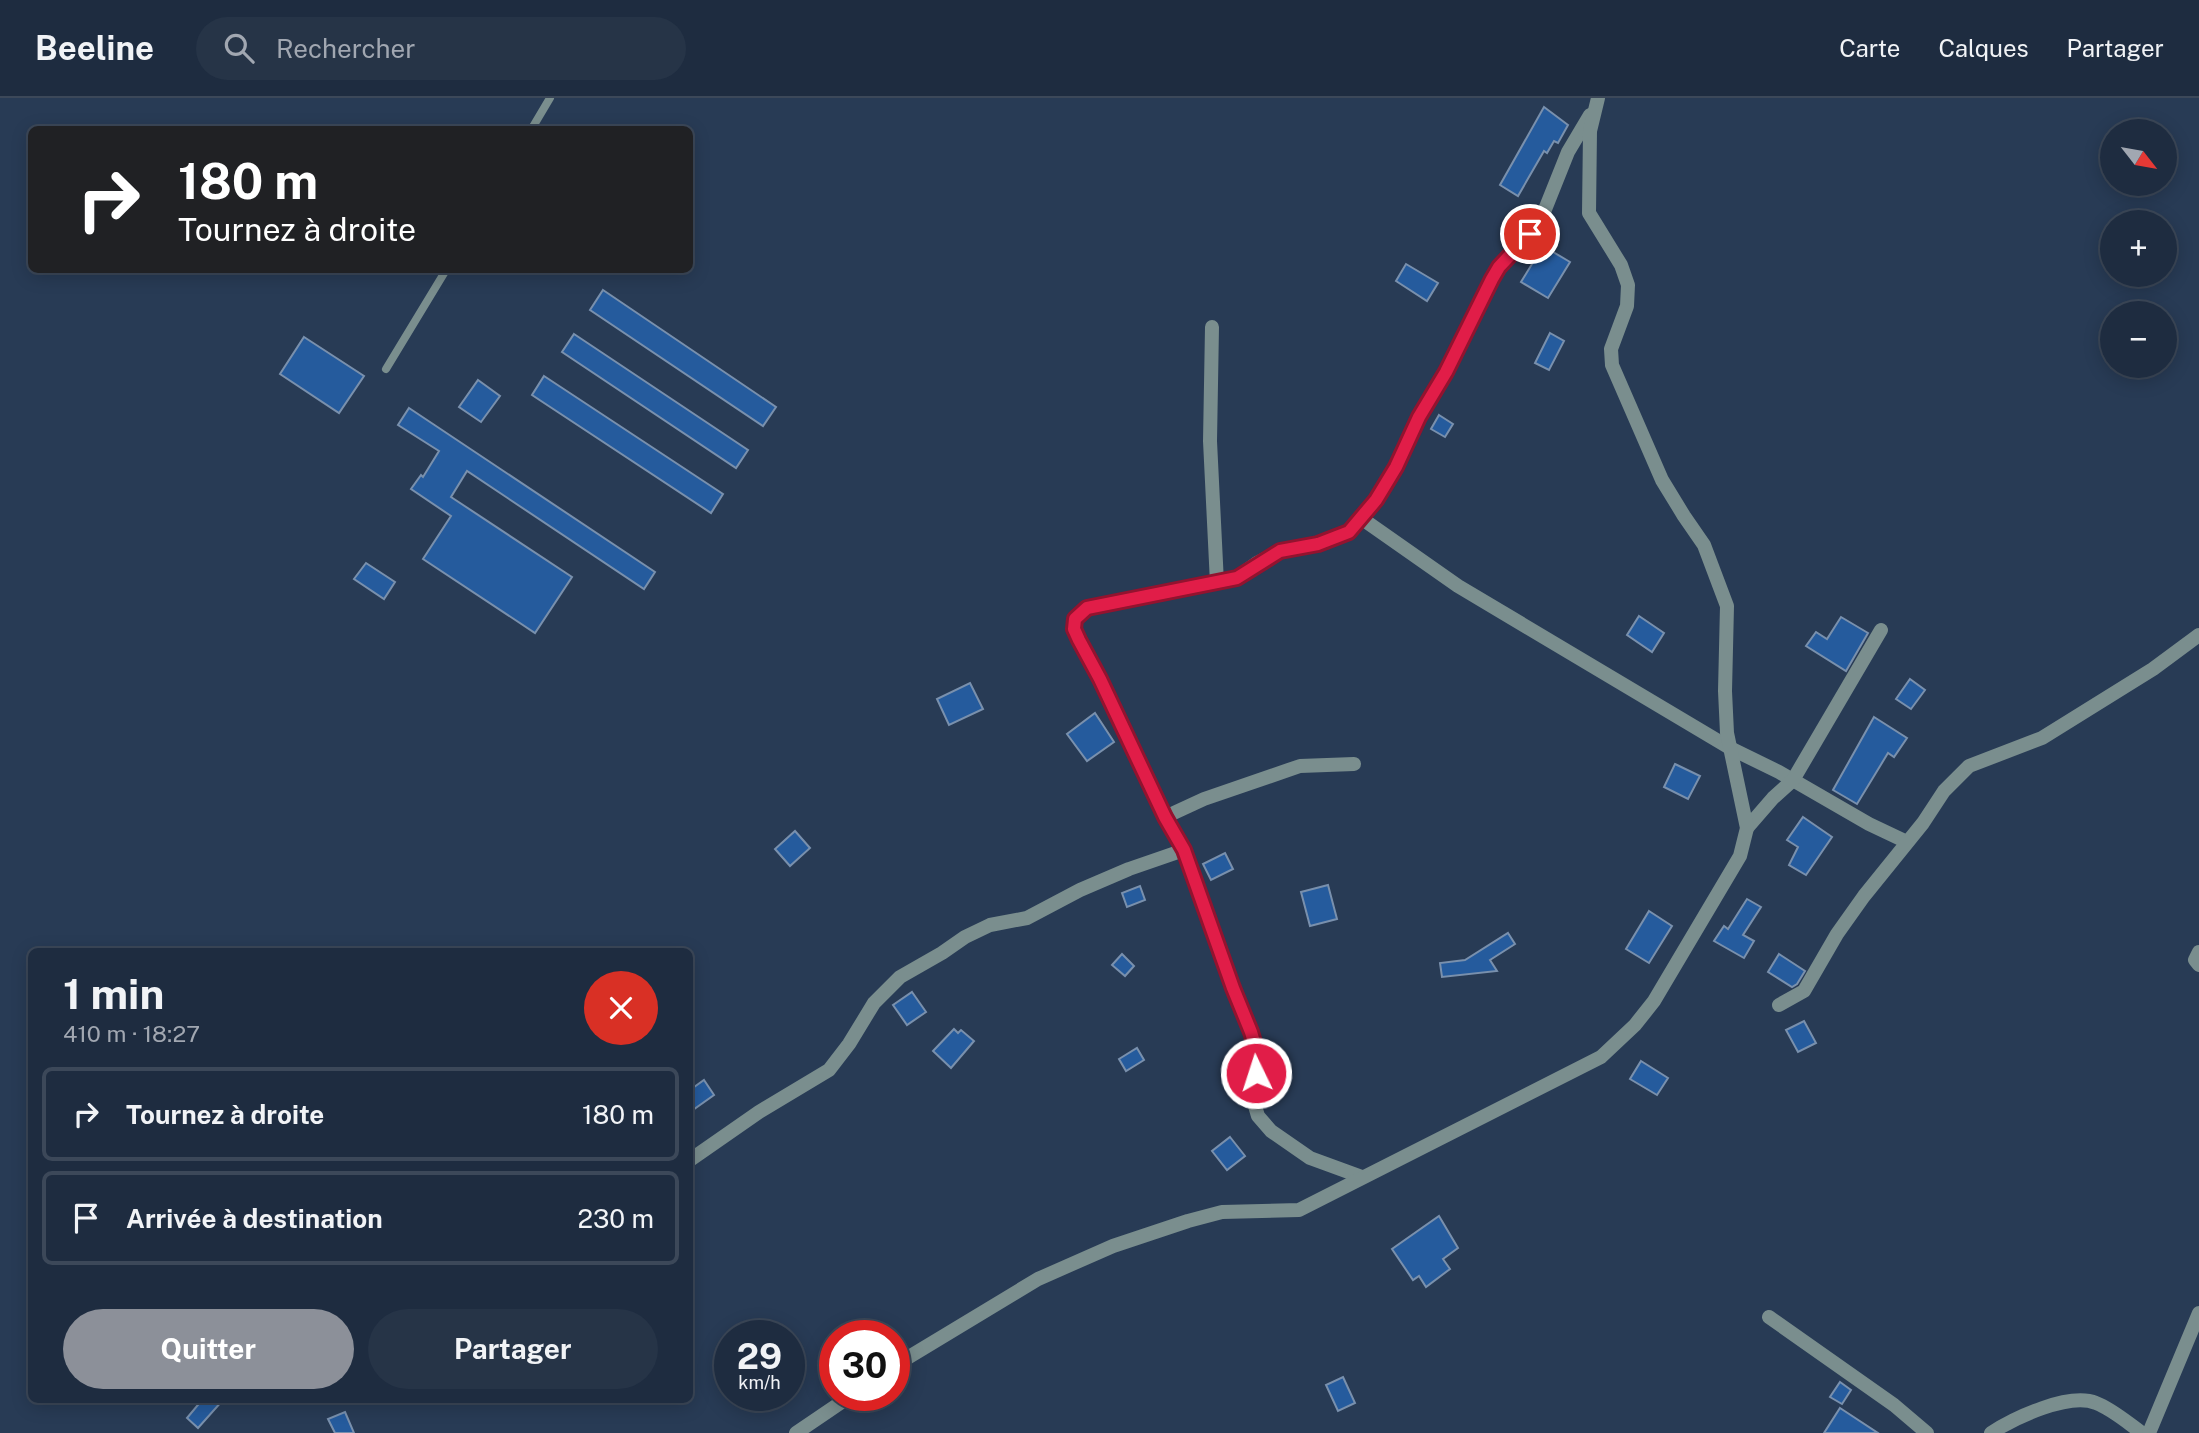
<!DOCTYPE html>
<html lang="fr">
<meta charset="utf-8">
<style>
body{margin:0;font-family:"Public Sans",sans-serif;background:#263447;color:#f1f3f6;height:100vh;display:flex;flex-direction:column;font-size:26px;white-space:nowrap}
*{box-sizing:border-box;margin:0}
p{font-size:23px;color:#a1a7b1}
.icon{flex:none;width:38px;height:38px;fill:none;stroke:currentColor;stroke-width:2;stroke-linecap:round;stroke-linejoin:round}
.map{position:relative;flex:1;overflow:hidden}
.drawer{position:absolute;left:28px;top:850px;width:665px;height:455px;display:flex;flex-direction:column;background:#1e2c40;border-radius:10px;box-shadow:0 4px 18px #0003,0 0 0 2px #3c4859}
.drawer>*{flex:none}
.top-card{position:absolute;left:28px;top:28px;width:665px;height:147px;border-radius:10px;box-shadow:0 4px 18px #0003,0 0 0 2px #3c4859;background:#202124;color:#fff;overflow:hidden}
.needle{width:46px;rotate:121deg}
.buttons{position:absolute;left:2100px;top:21px;display:grid;gap:14px}
.buttons a{display:grid;place-items:center;width:77px;height:77px;border-radius:50%;background:#1e2c40;box-shadow:0 4px 18px #0003,0 0 0 2px #3c4859;font-size:35px}
.speed{position:absolute;left:714px;top:1222px;display:flex;gap:14px;font-size:35px;font-weight:700;text-align:center}
.speed>*{display:grid;place-content:center;width:91px;height:91px;border-radius:50%;background:#1e2c40;box-shadow:0 4px 18px #0003,0 0 0 2px #3c4859;line-height:1}
.speed small{font-size:18px;font-weight:400}
.speed .limit{border:10px solid #d22;background:#fff;color:#111}
.pin{position:absolute;display:grid;place-items:center;width:60px;height:60px;color:#fff;margin:-30px;border:4px solid #fff;border-radius:50%;box-shadow:0 2px 7px #0007}
.me{position:absolute;width:77px;margin:-38px;rotate:356deg;stroke-linejoin:round;filter:drop-shadow(0 0 5px #0008)}
.turn{display:flex;align-items:center;gap:24px;height:147px;padding:0 35px;font-size:32px}
.turn .icon{width:91px;height:91px;stroke-width:2.5}
.turn b{display:block;font-size:49px;line-height:60px}
.round{display:grid;place-items:center;flex:none;width:74px;height:74px;border-radius:37px;background:#263447}
.head{display:flex;align-items:center;justify-content:space-between;height:119px;padding:0 35px}
h1{font-size:42px;font-weight:700;line-height:52px}
.primary-button{display:flex;gap:14px;margin-top:auto;padding:14px 35px}
.primary-button a{flex:1;height:80px;border-radius:42px;background:#8c9099;color:#fff;font-size:28px;font-weight:700;line-height:80px;text-align:center}
.primary-button a+a{background:#263447;color:#f1f3f6}
ul{padding:0;list-style:none}
li{display:flex;align-items:center;gap:21px;height:94px;margin:0 14px 10px;padding:0 21px;border:4px solid #3c4859;border-radius:10px}
li div{flex:1}
li b{display:block;font-size:26px}
li em{font-style:normal}
header{display:flex;align-items:center;gap:42px;box-sizing:border-box;height:98px;padding:0 35px;background:#1e2c40;border-bottom:2px solid #3c4859}
header strong{font-size:33px}
nav{display:flex;gap:38px;margin-inline-start:auto;font-size:24px}
.search{width:490px;height:63px;background:#263447;display:flex;align-items:center;gap:18px;box-sizing:border-box;padding:0 24px;border-radius:38px;color:#a1a7b1;font-size:26px}
.map>svg:first-child{display:block}
.building{fill:#255b9d;stroke:#7990ad;stroke-width:2}
.lines{fill:none;stroke-linecap:round;stroke-linejoin:round}
.service{stroke:#7a8e8e;stroke-width:8}
.minor{stroke:#7a8e8e;stroke-width:14}
.route-casing{stroke:#92132f;stroke-width:18}
.route{stroke:#e11d48;stroke-width:12}
</style>
<header>
<strong>Beeline</strong>
<div class="search"><svg class="icon" aria-label="search" viewBox="0 0 24 24"><circle cx="10" cy="10" r="6"/><path d="M15 15l6 6"/></svg>Rechercher</div>
<nav><a>Carte</a><a>Calques</a><a>Partager</a></nav>
</header>
<div class="map">
<svg width="2199" height="1335" viewBox="0 0 2199 1335">
<rect width="100%" height="100%" fill="#283b55"/>
<g class="building">
<polygon points="1544,9 1568,27 1558,45 1554,43 1547,55 1544,53 1518,98 1500,87"/>
<polygon points="1543,148 1570,164 1548,200 1521,184"/>
<polygon points="1406,166 1438,185 1427,203 1396,183"/>
<polygon points="603,192 776,309 763,328 590,212"/>
<polygon points="1550,235 1564,243 1549,272 1535,265"/>
<polygon points="574,236 748,352 736,370 562,254"/>
<polygon points="304,239 364,278 339,315 280,276"/>
<polygon points="544,278 723,396 711,415 532,297"/>
<polygon points="478,282 500,298 481,324 459,309"/>
<polygon points="409,310 655,474 644,491 467,373 451,399 572,479 535,535 423,461 451,418 411,391 421,377 423,379 439,353 398,327"/>
<polygon points="1439,317 1453,326 1445,339 1431,331"/>
<polygon points="366,465 395,484 384,501 354,481"/>
<polygon points="1639,518 1664,535 1652,554 1627,537"/>
<polygon points="1841,519 1868,535 1846,573 1806,548 1816,534 1827,541"/>
<polygon points="1910,581 1925,592 1911,611 1896,601"/>
<polygon points="970,585 983,611 949,627 937,601"/>
<polygon points="1095,615 1114,644 1087,663 1067,636"/>
<polygon points="1874,619 1907,640 1894,659 1888,655 1857,706 1833,692"/>
<polygon points="1675,666 1700,678 1688,701 1664,689"/>
<polygon points="1803,719 1832,739 1806,777 1789,767 1798,749 1787,742"/>
<polygon points="795,733 810,750 790,768 775,751"/>
<polygon points="1225,755 1233,771 1211,782 1203,766"/>
<polygon points="1328,787 1337,821 1310,828 1301,794"/>
<polygon points="1140,788 1145,802 1127,809 1122,795"/>
<polygon points="1747,801 1761,809 1743,837 1754,843 1744,860 1714,843 1724,828 1728,831"/>
<polygon points="1649,813 1672,828 1649,865 1626,851"/>
<polygon points="1508,835 1515,846 1490,862 1497,873 1442,879 1440,865 1465,862"/>
<polygon points="1122,856 1134,868 1125,878 1112,867"/>
<polygon points="1779,856 1805,873 1797,886 1792,889 1768,874"/>
<polygon points="912,894 926,914 907,927 893,907"/>
<polygon points="1804,923 1816,945 1798,954 1786,932"/>
<polygon points="954,931 958,935 961,932 974,943 951,970 933,953"/>
<polygon points="1137,950 1144,962 1126,973 1119,961"/>
<polygon points="1641,963 1668,980 1657,997 1630,981"/>
<polygon points="704,982 714,997 690,1014 690,992"/>
<polygon points="1230,1039 1245,1058 1227,1072 1212,1053"/>
<polygon points="1439,1118 1458,1150 1443,1161 1450,1171 1426,1189 1419,1178 1413,1182 1392,1151"/>
<polygon points="1343,1279 1355,1305 1338,1313 1326,1287"/>
<polygon points="1840,1284 1851,1292 1842,1306 1830,1299"/>
<polygon points="202,1302 223,1302 198,1330 187,1320"/>
<polygon points="1840,1310 1878,1335 1824,1335"/>
<polygon points="345,1314 354,1335 335,1335 328,1321"/>
</g>
<g class="lines">
<g class="service">
<polyline points="531,32 550,0"/>
<polyline points="386,271 446,172"/>
</g>
<g class="minor">
<polyline points="1212,229 1210,343 1217,485"/>
<polyline points="1361,420 1458,488 1730,650 1779,674 1869,726 1907,744"/>
<polyline points="1165,719 1204,701 1300,668 1354,666"/>
<polyline points="1747,730 1773,700 1793,682 1881,532"/>
<polyline points="2199,854 2195,862 2199,867"/>
<polyline points="1779,907 1804,893 1837,836 1864,798 1923,725 1944,693 1969,668 2042,640 2153,571 2199,537"/>
<polyline points="690,1062 759,1014 829,972 849,946 874,905 900,879 942,855 965,839 990,827 1027,820 1080,792 1129,771 1184,752"/>
<polyline points="1362,1079 1310,1060 1271,1033 1258,1018 1252,998 1257,954 1200,795 1184,752 1165,719 1100,581 1079,542 1074,531 1075,521 1087,510 1236,480 1257,465 1280,453 1318,446 1349,434 1376,402 1396,369 1419,319 1446,274 1492,181 1499,169 1530,136 1544,114 1568,54 1590,17"/>
<polyline points="1769,1219 1894,1307 1927,1335"/>
<polyline points="894,1268 1038,1181 1113,1148 1188,1123 1222,1114 1299,1112 1601,959 1635,927 1654,903 1740,758 1747,730 1727,635 1725,593 1727,508 1704,447 1684,418 1662,382 1612,267 1611,251 1627,208 1628,187 1621,167 1589,115 1590,33 1598,0"/>
<polyline points="796,1335 852,1297"/>
<path d="M1991,1335C2014,1320 2069,1294 2096,1305C2112,1311 2128,1325 2142,1335"/>
<polyline points="2149,1335 2199,1215"/>
</g>
</g>
<g class="lines">
<g class="route-casing">
<polyline id="route" points="1256,975 1257,954 1251,934 1233,890 1184,752 1165,719 1100,581 1079,542 1074,531 1075,521 1087,510 1237,480 1280,453 1318,446 1349,434 1376,402 1396,369 1419,319 1446,274 1492,181 1499,169 1530,136"/>
</g>
<use href="#route" class="route"/>
</g>
</svg>
<div class="buttons">
<a><svg class="needle" viewBox="-14 -14 28 28"><path d="M0-13l5 13h-10z" fill="#e53935"/><path d="M0 13l5-13h-10z" fill="#a1a7b1"/></svg></a>
<a>+</a>
<a>−</a>
</div>
<div class="speed"><div>29<small>km/h</small></div><div class="limit">30</div></div>
<div class="pin" style="left:1530px;top:136px;background:#d93025"><svg class="icon" aria-label="arrive" viewBox="0 0 24 24"><path d="M6 21V4h12l-3 4 3 4H6"/></svg></div>
<svg class="me" style="left:1256px;top:975px" viewBox="-20 -20 40 40"><circle r="17" fill="#e11d48" stroke="#fff" stroke-width="3"/><path d="M0-11L8 9 0 5-8 9z" fill="#fff"/></svg>
<div class="top-card">
<div class="turn"><svg class="icon" aria-label="right" viewBox="0 0 24 24"><path d="M7 20v-9h11M14 6l5 5-5 5"/></svg><div><b>180 m</b>Tournez à droite</div></div>
</div>
<section class="drawer">
<div class="head"><div><h1>1 min</h1><p>410 m · 18:27</p></div><a class="round" style="background:#d93025;color:#fff"><svg class="icon" aria-label="close" viewBox="0 0 24 24"><path d="M6 6l12 12M18 6L6 18"/></svg></a></div>
<ul>
<li><svg class="icon" aria-label="right" viewBox="0 0 24 24"><path d="M7 20v-9h11M14 6l5 5-5 5"/></svg><div><b>Tournez à droite</b></div><em>180 m</em></li>
<li><svg class="icon" aria-label="arrive" viewBox="0 0 24 24"><path d="M6 21V4h12l-3 4 3 4H6"/></svg><div><b>Arrivée à destination</b></div><em>230 m</em></li>
</ul>
<div class="primary-button"><a>Quitter</a><a>Partager</a></div>
</section>
</div>
